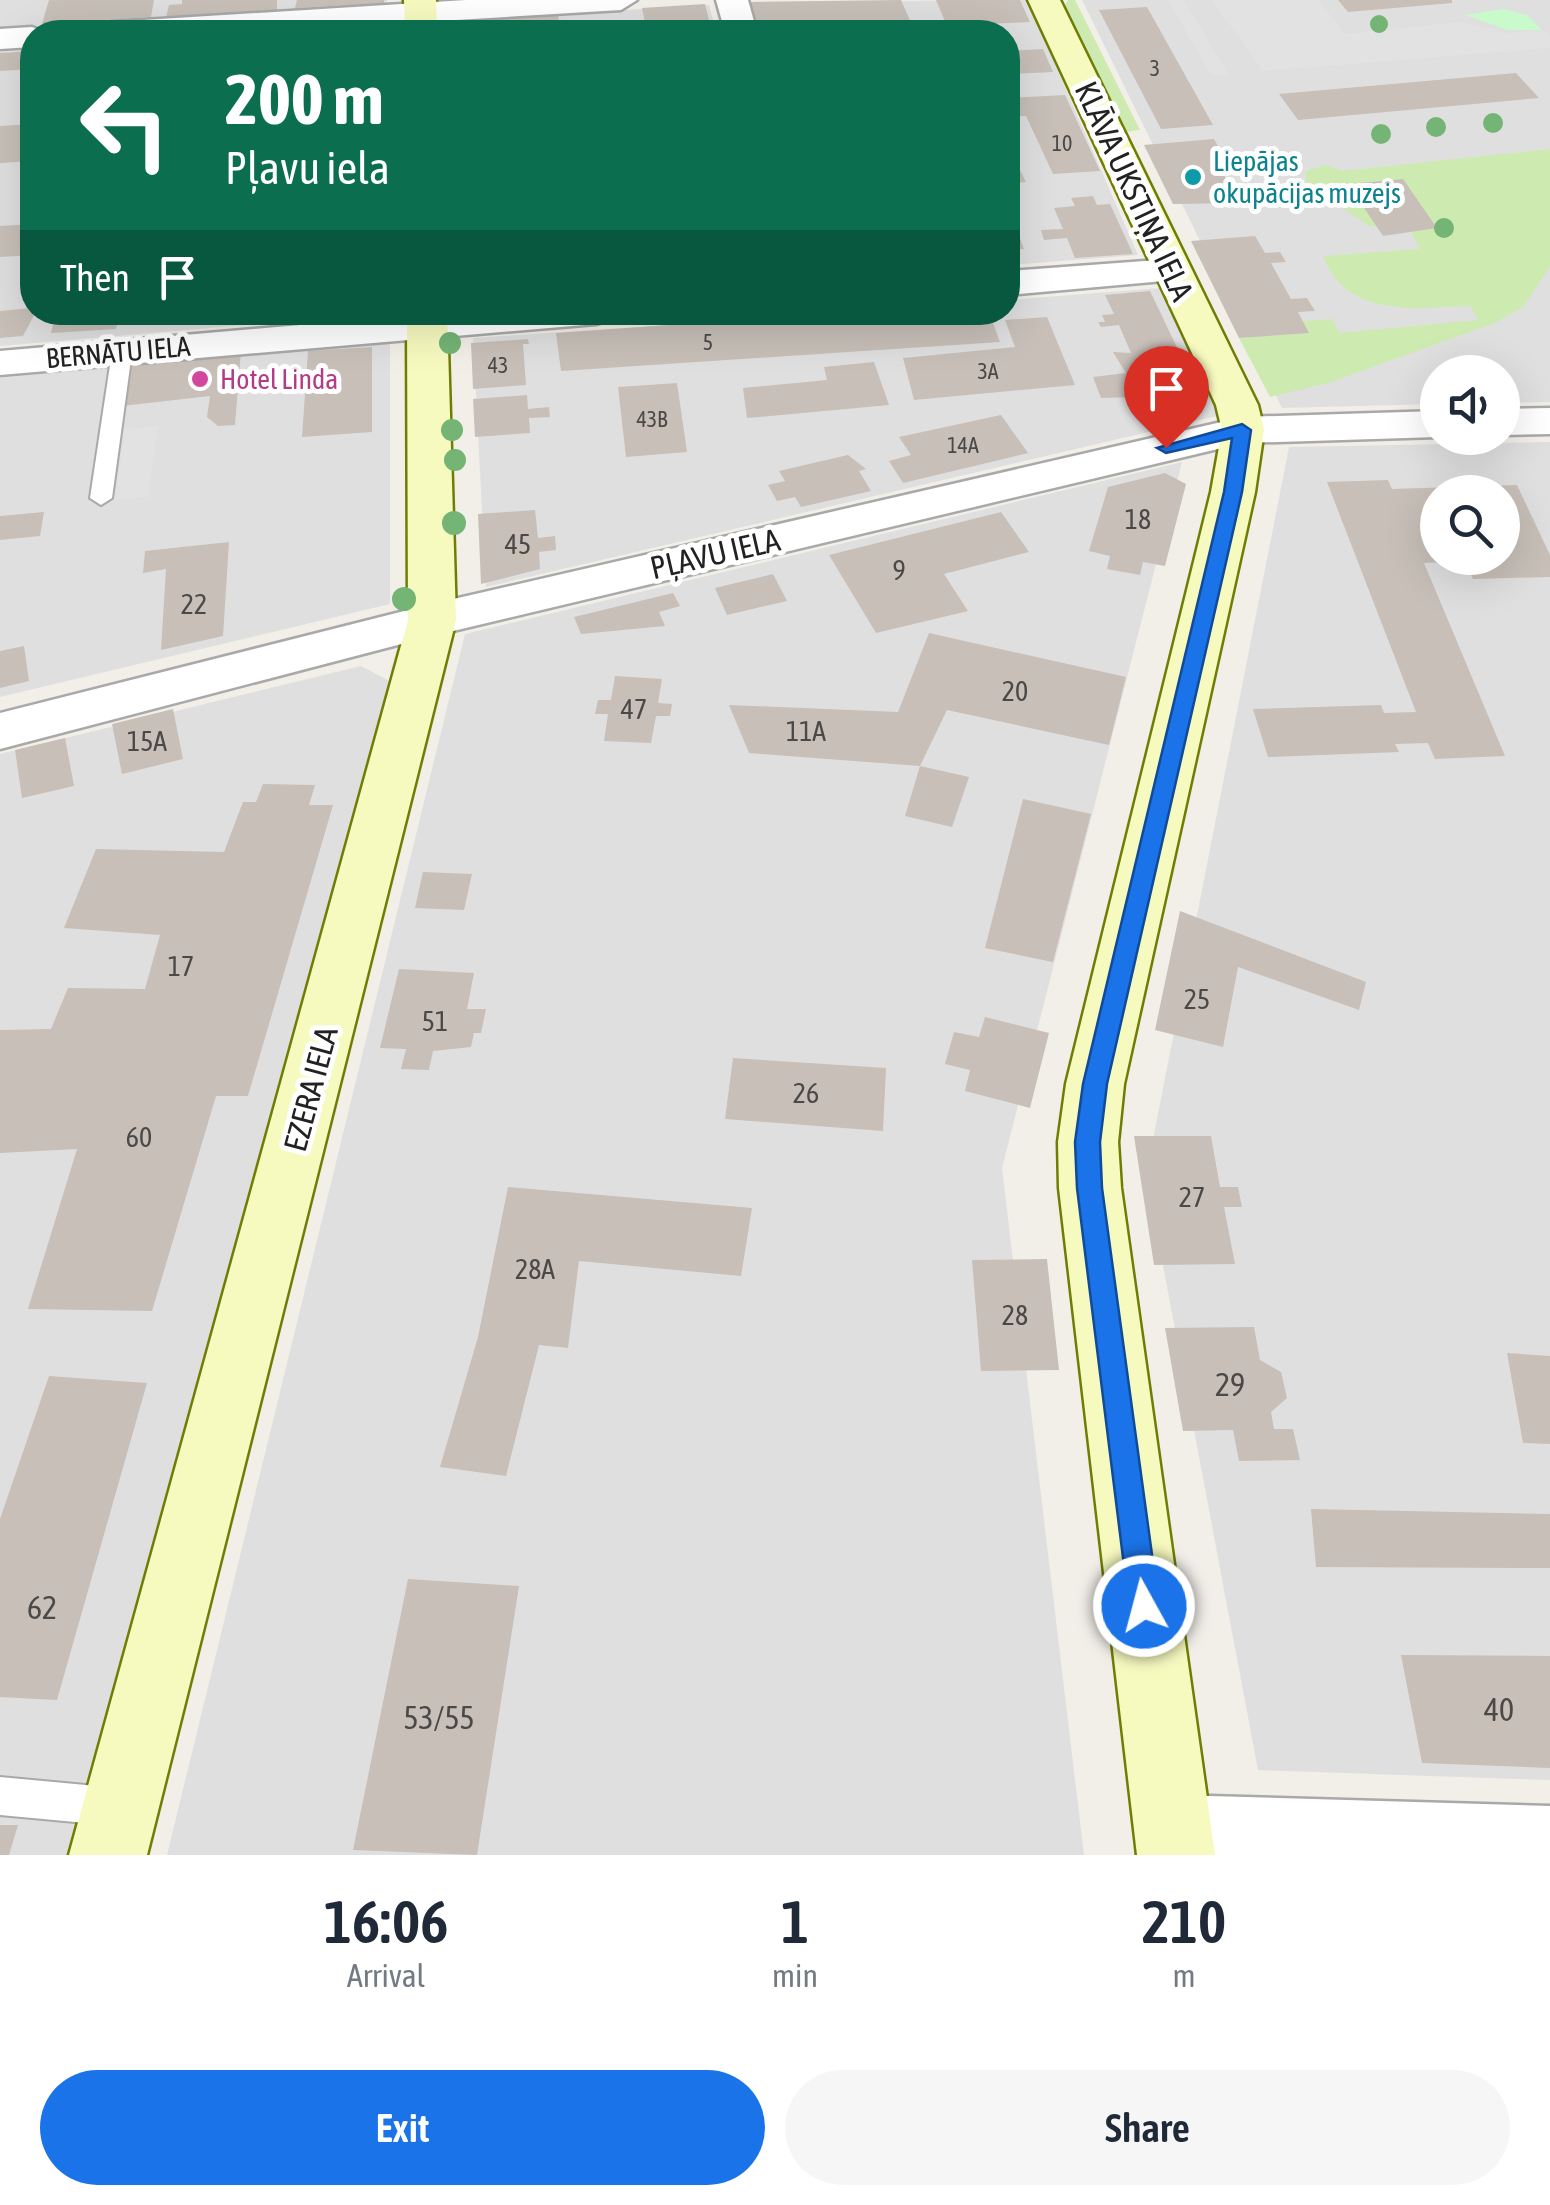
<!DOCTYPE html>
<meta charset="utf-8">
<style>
body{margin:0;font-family:"Asap Condensed",sans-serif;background:#f6f6f7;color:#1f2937;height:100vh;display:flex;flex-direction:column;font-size:38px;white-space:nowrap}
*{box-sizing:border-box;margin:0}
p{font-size:32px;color:#747a83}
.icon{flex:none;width:55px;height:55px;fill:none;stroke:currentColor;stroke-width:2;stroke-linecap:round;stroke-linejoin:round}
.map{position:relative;height:1855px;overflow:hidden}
.drawer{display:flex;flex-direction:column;background:#fff;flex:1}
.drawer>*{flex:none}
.banner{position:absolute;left:20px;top:20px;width:1000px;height:305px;border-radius:40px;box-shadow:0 10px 40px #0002;background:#0b6e4f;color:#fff;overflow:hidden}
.fabs{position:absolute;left:1420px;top:355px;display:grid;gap:20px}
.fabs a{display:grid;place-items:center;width:100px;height:100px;border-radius:50%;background:#fff;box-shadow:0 10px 40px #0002;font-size:50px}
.pin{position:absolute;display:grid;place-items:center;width:85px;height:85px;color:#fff;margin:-102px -42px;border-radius:50% 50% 50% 0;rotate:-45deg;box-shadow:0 0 10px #0007}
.pin .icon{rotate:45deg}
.me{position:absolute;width:110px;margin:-55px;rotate:353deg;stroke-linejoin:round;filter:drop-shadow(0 0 8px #0008)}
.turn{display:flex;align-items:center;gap:35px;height:210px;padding:0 40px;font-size:45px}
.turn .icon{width:130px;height:130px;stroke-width:2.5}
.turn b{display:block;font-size:70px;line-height:85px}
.then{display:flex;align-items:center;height:95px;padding:0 40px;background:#0003;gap:20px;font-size:38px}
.eta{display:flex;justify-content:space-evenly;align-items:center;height:170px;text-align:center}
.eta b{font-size:60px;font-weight:600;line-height:70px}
.button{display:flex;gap:20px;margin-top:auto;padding:20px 40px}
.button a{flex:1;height:115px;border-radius:60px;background:#1a73e8;color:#fff;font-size:40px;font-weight:600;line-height:115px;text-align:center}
.button a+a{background:#f6f6f7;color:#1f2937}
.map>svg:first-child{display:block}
.residential{fill:#e0dfdf;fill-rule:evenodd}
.grass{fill:#cdebb0}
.park{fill:#c8facc}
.parking{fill:#e2e2e2}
.building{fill:#c7bfb8}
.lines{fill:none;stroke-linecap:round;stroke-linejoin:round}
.lane-casing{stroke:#a9a9a9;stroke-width:4}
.street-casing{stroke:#a9a9a9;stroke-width:5}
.secondary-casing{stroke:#707d05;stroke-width:5}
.lane{fill:#fff;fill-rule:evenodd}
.street{fill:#fff;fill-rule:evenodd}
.secondary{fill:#f7fabf;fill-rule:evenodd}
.tree{fill:#74b475}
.route{fill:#1a73e8;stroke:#114b97;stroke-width:2.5}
.culture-dot{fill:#0f9aa8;stroke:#fff;stroke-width:4}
.hotel-dot{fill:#d1479c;stroke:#fff;stroke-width:4}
.labels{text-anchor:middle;stroke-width:10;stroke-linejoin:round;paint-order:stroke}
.far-number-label{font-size:22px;fill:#4b4948}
.far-culture-label{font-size:28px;fill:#0d838f;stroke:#fff;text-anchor:start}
.far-street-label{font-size:28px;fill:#222;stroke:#fff}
.far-hotel-label{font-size:28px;fill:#b23c85;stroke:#fff;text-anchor:start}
.number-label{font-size:28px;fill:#4b4948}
.street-label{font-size:32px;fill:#222;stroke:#fff}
.near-number-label{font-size:32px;fill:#4b4948}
</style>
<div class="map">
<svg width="1550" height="1855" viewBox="0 0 1550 1855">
<rect width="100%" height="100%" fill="#f2efe9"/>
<g class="residential">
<polygon points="0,0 387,0 387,5 0,28"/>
<polygon points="1027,0 1138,255 1008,265 1008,32 760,32 751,2"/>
<polygon points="1082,0 1550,0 1550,402 1503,403 1502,372 1438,372 1437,404 1282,408"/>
<polygon points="709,5 716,32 457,32 456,20"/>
<polygon points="32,50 32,312 382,313 0,346 0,52"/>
<polygon points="1161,288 1221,415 486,587 473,338 852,313 1008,312 1008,300"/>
<polygon points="390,342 390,604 0,697 0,378"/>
<path d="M1550,442V1780L1258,1770L1146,1175L1289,447ZM1438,492H1502V558H1438Z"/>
<polygon points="1182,462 1002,1168 1084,1855 167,1855 465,634"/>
<polygon points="361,666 393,683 66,1855 0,1855 0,754"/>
</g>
<g class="grass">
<polygon points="1068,0 1075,0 1140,130 1124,132 1064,7"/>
<path d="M1550,149V267L1523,307L1495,323L1328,383L1270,397L1239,338L1308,333L1302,321L1332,319L1339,333L1478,320L1470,306C1415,308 1347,319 1323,256L1420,249L1411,232L1436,227L1403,179L1349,184L1377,226H1369L1307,184L1305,171L1326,165L1342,171Z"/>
</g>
<polygon class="park" points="1503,9 1527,15 1542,30 1508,30 1465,15"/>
<g class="parking">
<polygon points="1168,0 1184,0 1228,74 1211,75"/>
<polygon points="1212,0 1318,0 1345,34 1459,22 1508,33 1542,30 1550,36 1550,48 1263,71"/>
<polygon points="158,426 148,497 115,500 125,429"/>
</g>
<g class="building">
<polygon points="49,0 154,0 151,17 42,24"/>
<polygon points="182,0 277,0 277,10 166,17 169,5 182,4"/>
<polygon points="297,0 384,0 384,3 295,8"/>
<polygon points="901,0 915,32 878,32 875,26 748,32 739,2"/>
<polygon points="936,0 1020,0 1030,22 947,26"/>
<polygon points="1338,0 1452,0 1452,3 1348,12"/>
<polygon points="705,4 712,32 647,32 642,8"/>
<polygon points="1147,7 1213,125 1161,129 1099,10"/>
<polygon points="558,13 560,32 461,32 461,20"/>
<polygon points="1043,49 1053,72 1008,74 1008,51"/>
<polygon points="32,51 32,69 0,71 0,53"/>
<polygon points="1516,73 1539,98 1298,120 1279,94"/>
<polygon points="1065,95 1100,171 1053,174 1026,116 1008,117 1008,98"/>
<polygon points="32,124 32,161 0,163 0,126"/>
<polygon points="1214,139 1220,150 1212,151 1238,203 1173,204 1144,145"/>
<polygon points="1017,164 1026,182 1008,184 1008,165"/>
<polygon points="1403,179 1437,228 1383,236 1348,184"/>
<polygon points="1093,196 1097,205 1110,204 1133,254 1075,258 1067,238 1044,240 1041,230 1063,229 1054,208 1075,206 1071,198"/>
<polygon points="32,224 32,255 0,257 0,226"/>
<polygon points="1008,230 1017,230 1024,249 1008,250"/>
<polygon points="1255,236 1265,253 1280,252 1286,262 1271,263 1291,299 1307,298 1315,311 1298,312 1309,333 1239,338 1191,241"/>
<polygon points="1150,291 1205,406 1199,414 1148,425 1136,397 1101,398 1093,377 1126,373 1113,352 1131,353 1119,325 1101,327 1098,322 1105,322 1102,315 1114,314 1105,295"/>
<polygon points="32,308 36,312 23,336 0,338 0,311"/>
<polygon points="56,312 120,312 116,329 51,333"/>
<polygon points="989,312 1000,342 561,371 556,333 852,312"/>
<polygon points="1047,317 1075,385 914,400 903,358 1015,347 1005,320"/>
<polygon points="528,339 529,344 523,344 526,385 473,389 471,343"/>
<polygon points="372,347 372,432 302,437 308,351"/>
<polygon points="241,351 235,425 218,426 207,417 210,396 122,406 129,361"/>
<polygon points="874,362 889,405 747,418 743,388 827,380 824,367"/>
<polygon points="677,383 687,452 626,457 618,387"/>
<polygon points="527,395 528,409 549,407 550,417 529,418 530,433 475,437 473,399"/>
<polygon points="1001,415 1028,453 903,483 889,461 911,455 899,437"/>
<polygon points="848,455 866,469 859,471 871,491 801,507 795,497 777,501 768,485 785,481 779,471"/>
<polygon points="1165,473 1186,484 1165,566 1143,562 1140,575 1107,569 1110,556 1089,551 1108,487"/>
<polygon points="1388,480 1392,489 1517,485 1550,555 1550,577 1473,579 1463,558 1502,558 1502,492 1438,492 1438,558 1444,562 1424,563 1505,756 1435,759 1428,743 1395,744 1399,752 1268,757 1253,709 1381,705 1384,713 1416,712 1327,482"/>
<polygon points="535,510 538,538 555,536 556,550 539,552 540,569 481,584 478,514"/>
<polygon points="44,512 40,536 0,540 0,516"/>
<polygon points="1001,512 1029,552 944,574 968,611 876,633 829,555"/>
<polygon points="229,542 223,636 161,650 166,569 143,573 145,551"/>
<polygon points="773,574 787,601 727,615 715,588"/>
<polygon points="673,593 680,606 659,612 665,626 581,634 574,617"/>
<polygon points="929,633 1126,677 1109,745 947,710 920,766 749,753 729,705 898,712"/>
<polygon points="24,646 29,681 0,688 0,651"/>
<polygon points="615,676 662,679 658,703 672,704 670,716 656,716 651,743 604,741 608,714 595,714 598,700 611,700"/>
<polygon points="173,709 183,759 122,774 112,724"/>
<polygon points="65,738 74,786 22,798 15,750"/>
<polygon points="920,766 969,777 952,827 905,816"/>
<polygon points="263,784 315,785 309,805 333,805 248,1096 216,1096 152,1311 28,1309 77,1149 0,1153 0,1030 51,1029 68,988 145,989 160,935 64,928 96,849 224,852 243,802 256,802"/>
<polygon points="1023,799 1091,814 1053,962 985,948"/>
<polygon points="423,872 472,874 464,910 415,908"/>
<polygon points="1180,911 1366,982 1359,1010 1238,967 1223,1047 1155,1030"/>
<polygon points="399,969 474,973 467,1009 486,1009 481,1033 474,1033 471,1047 433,1051 429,1070 401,1069 406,1049 380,1048"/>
<polygon points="985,1017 1049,1033 1030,1108 965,1091 970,1070 945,1064 954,1032 979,1037"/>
<polygon points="733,1058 886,1068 883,1131 725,1119"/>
<polygon points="1134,1136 1211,1136 1220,1187 1238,1187 1242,1207 1224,1207 1235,1264 1154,1265"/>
<polygon points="508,1187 752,1208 741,1276 579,1261 568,1348 539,1345 506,1476 440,1467 478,1337"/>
<polygon points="1047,1259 1059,1370 981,1371 972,1260"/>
<polygon points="1254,1327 1260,1360 1281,1372 1287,1398 1271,1412 1274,1429 1293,1429 1300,1460 1239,1461 1233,1430 1183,1431 1165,1328"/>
<polygon points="1507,1353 1550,1356 1550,1444 1523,1443"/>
<polygon points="49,1376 147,1383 57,1700 0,1697 0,1519"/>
<polygon points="1311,1509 1550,1514 1550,1568 1316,1567"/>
<polygon points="408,1579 519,1586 477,1855 353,1850"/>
<polygon points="1401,1655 1550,1656 1550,1768 1422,1763"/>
<polygon points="0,1825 18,1825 9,1855 0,1855"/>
</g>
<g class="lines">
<g class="lane-casing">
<g id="lane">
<polygon points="122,346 132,352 112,498 101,505 90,498 112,352"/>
<polygon points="0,1777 118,1788 132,1793 137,1807 132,1821 118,1826 0,1815"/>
</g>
</g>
<g class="street-casing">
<g id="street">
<polygon points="466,0 637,0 621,10 259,32 95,32 99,25 111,22"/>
<polygon points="716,0 748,0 757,32 725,32"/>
<polygon points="32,27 45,32 32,32 32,47 0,49 0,29"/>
<polygon points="1172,259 1186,263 1191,271 1186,279 1008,295 1008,271"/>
<polygon points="449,312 616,312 610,320 596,324 0,375 0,351"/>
<polygon points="1550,408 1550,434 1502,435 1502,409"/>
<polygon points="1438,411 1438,437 1243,443 432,636 0,749 0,713 432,604 1243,417"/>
<polygon points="1174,1795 1550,1806 1550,1855 1144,1855 1135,1834 1147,1807"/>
</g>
</g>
<g class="secondary-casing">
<g id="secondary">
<polygon points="404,0 436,0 437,32 405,32"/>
<polygon points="1028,0 1060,0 1258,405 1264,430 1255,492 1124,1084 1118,1142 1121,1188 1215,1855 1137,1855 1059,1188 1058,1142 1066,1084 1211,492 1222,430 1216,405"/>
<polygon points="407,312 447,312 456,620 147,1855 69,1855 408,620"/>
</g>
</g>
<use href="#lane" class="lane"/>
<use href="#street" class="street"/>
<use href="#secondary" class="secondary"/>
</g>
<g class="tree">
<circle cx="1379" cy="24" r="9"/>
<circle cx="1493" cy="123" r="10"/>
<circle cx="1436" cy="127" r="10"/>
<circle cx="1381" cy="134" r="10"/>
<circle cx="1444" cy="228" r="10"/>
<circle cx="450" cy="343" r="11"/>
<circle cx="452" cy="430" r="11"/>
<circle cx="455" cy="460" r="11"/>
<circle cx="454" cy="523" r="12"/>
<circle cx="404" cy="599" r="12"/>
</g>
<polygon class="route" points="1242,424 1251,430 1242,492 1107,1084 1100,1142 1102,1188 1159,1606 1154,1616 1144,1621 1134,1616 1129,1606 1077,1188 1075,1142 1083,1084 1224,492 1232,438 1166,453 1157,448"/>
<circle class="culture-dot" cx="1193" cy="177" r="10"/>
<circle class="hotel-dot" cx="200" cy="379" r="10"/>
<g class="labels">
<g class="far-number-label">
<text x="1155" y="76">3</text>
<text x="1062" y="151">10</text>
<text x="708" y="350">5</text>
<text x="498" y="373">43</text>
<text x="988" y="379">3A</text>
<text x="652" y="427">43B</text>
<text x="963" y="453">14A</text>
</g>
<g class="far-culture-label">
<text x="1213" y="171">Liepājas<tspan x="1213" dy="32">okupācijas muzejs</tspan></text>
</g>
<g class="far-street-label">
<text transform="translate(118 352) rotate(-5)" y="10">BERNĀTU IELA</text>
</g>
<g class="far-hotel-label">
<text x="220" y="389">Hotel Linda</text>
</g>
<g class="number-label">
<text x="1138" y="529">18</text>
<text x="518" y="554">45</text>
<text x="899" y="580">9</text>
<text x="194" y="614">22</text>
<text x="1015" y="701">20</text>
<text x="634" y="719">47</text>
<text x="806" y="741">11A</text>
<text x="147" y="751">15A</text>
<text x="181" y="976">17</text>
<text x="1197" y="1009">25</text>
<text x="435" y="1031">51</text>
<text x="806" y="1103">26</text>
<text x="139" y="1147">60</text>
<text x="1192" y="1207">27</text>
<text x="535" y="1279">28A</text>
<text x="1015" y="1325">28</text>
</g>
<g class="street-label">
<text transform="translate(1134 191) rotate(65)" y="11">KLĀVA UKSTIŅA IELA</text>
<text transform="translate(715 554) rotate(-13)" y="11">PĻAVU IELA</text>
<text transform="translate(311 1089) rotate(-75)" y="11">EZERA IELA</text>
</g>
<g class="near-number-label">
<text x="1230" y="1396">29</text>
<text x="42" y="1619">62</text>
<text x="1499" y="1721">40</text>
<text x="439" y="1729">53/55</text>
</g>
</g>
</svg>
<div class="fabs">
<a><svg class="icon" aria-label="sound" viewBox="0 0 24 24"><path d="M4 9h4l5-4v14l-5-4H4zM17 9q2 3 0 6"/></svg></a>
<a><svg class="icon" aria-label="search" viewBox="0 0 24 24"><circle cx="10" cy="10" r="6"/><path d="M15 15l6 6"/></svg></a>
</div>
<div class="pin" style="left:1166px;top:448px;background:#d93025"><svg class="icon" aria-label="arrive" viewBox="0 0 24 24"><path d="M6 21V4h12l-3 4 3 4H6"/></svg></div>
<svg class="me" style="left:1144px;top:1606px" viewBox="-20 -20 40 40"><circle r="17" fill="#1a73e8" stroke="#fff" stroke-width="3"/><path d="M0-11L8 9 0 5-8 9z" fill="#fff"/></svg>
<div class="banner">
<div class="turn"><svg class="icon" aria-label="left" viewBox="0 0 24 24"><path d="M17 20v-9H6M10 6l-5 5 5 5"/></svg><div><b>200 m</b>Pļavu iela</div></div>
<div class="then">Then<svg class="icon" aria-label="arrive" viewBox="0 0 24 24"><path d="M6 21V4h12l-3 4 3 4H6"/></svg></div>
</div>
</div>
<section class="drawer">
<div class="eta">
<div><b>16:06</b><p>Arrival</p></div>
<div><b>1</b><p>min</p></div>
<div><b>210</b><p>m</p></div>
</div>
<div class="button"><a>Exit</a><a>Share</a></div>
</section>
